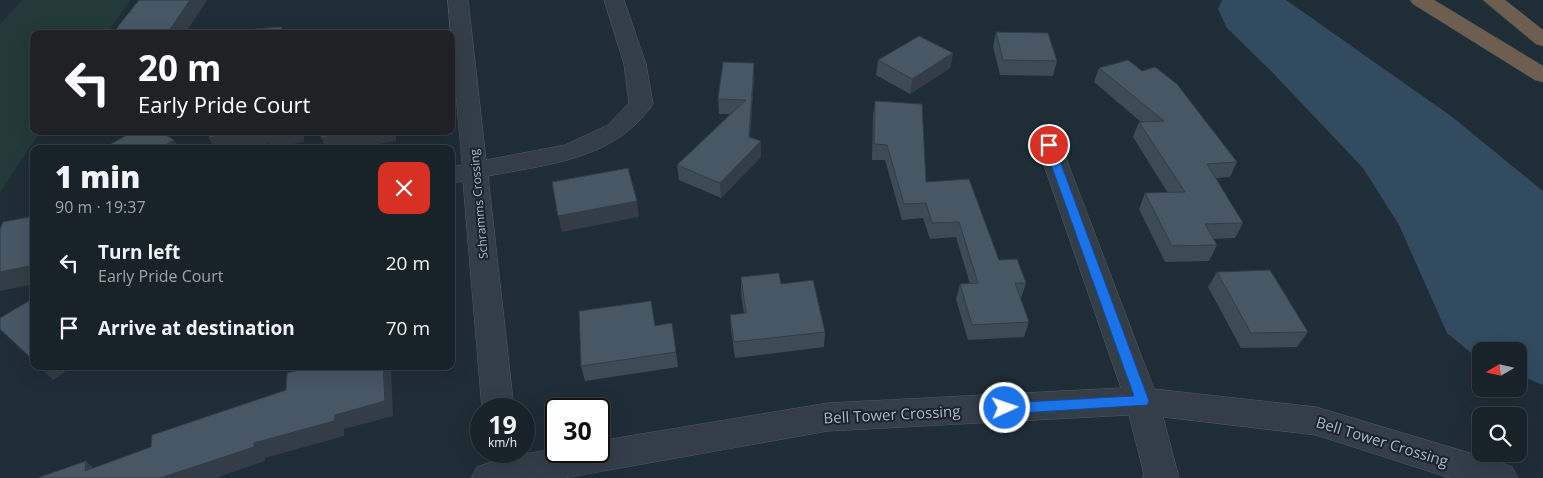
<!DOCTYPE html>
<meta charset="utf-8">
<style>
body{margin:0;font-family:"Open Sans",sans-serif;background:#242f35;color:#f1f3f6;height:100vh;display:flex;flex-direction:column;font-size:19px;white-space:nowrap}
*{box-sizing:border-box;margin:0}
p{font-size:16px;color:#9ea4a8}
.icon{flex:none;width:28px;height:28px;fill:none;stroke:currentColor;stroke-width:2;stroke-linecap:round;stroke-linejoin:round}
.map{position:relative;flex:1;overflow:hidden}
.drawer{position:absolute;left:30px;top:145px;width:425px;height:225px;display:flex;flex-direction:column;background:#172229;border-radius:10px;box-shadow:0 5px 20px #0002,0 0 0 1px #363f46}
.drawer>*{flex:none}
.banner{position:absolute;left:30px;top:30px;width:425px;height:105px;border-radius:10px;box-shadow:0 5px 20px #0002,0 0 0 1px #363f46;background:#202124;color:#fff;overflow:hidden}
.needle{width:32px;rotate:261deg}
.fabs{position:absolute;left:1472px;top:342px;display:grid;gap:10px}
.fabs a{display:grid;place-items:center;width:55px;height:55px;border-radius:10px;background:#172229;box-shadow:0 5px 20px #0002,0 0 0 1px #363f46;font-size:25px}
.speed{position:absolute;left:470px;top:398px;display:flex;gap:10px;font-size:25px;font-weight:700;text-align:center}
.speed>*{display:grid;place-content:center;width:65px;height:65px;border-radius:50%;background:#172229;box-shadow:0 5px 20px #0002,0 0 0 1px #363f46;line-height:1}
.speed small{font-size:12px;font-weight:400}
.speed .limit{border:2px solid #111;border-radius:8px;background:#fff;color:#111}
.pin{position:absolute;display:grid;place-items:center;width:42px;height:42px;color:#fff;margin:-21px;border:2px solid #fff;border-radius:50%;box-shadow:0 1px 5px #0007}
.me{position:absolute;width:55px;margin:-28px;rotate:87deg;stroke-linejoin:round;filter:drop-shadow(0 0 4px #0008)}
.turn{display:flex;align-items:center;gap:18px;height:105px;padding:0 25px;font-size:22px}
.turn .icon{width:65px;height:65px;stroke-width:2.5}
.turn b{display:block;font-size:35px;line-height:42px}
.round{display:grid;place-items:center;flex:none;width:52px;height:52px;border-radius:10px;background:#242f35}
.summary{display:flex;align-items:center;justify-content:space-between;height:85px;padding:0 25px}
h1{font-size:30px;font-weight:800;line-height:38px}
ul{padding:0;list-style:none}
li{display:flex;align-items:center;gap:15px;height:65px;padding:0 25px}
li div{flex:1}
li b{display:block;font-size:19px}
li em{font-style:normal}
.map>svg:first-child{display:block}
.green{fill:#223a39}
.water{fill:#324b5f}
.lines{fill:none;stroke-linecap:round;stroke-linejoin:round}
.minor-casing{stroke:#505c66;stroke-width:1}
.highway-casing{stroke:#3d4952;stroke-width:1}
.minor{fill:#333e48;fill-rule:evenodd}
.highway{fill:#6e5e4f;fill-rule:evenodd}
.wall{fill:#3d4b55}
.shaded-wall{fill:#323d45}
.building{fill:#475763;stroke:#323d45}
.route{fill:#1a73e8;stroke:#114b97}
.labels{text-anchor:middle;stroke-width:4;stroke-linejoin:round;paint-order:stroke}
.street-label{font-size:12px;fill:#adb9c5;stroke:#18232c}
.near-street-label{font-size:15px;fill:#adb9c5;stroke:#18232c}
</style>
<div class="map">
<svg width="1543" height="478" viewBox="0 0 1543 478">
<rect width="100%" height="100%" fill="#1f2d37"/>
<polygon class="green" points="22,0 130,0 107,34 34,34 34,131 41,131 0,192 0,24"/>
<polygon class="water" points="1222,0 1286,0 1451,116 1543,191 1543,385 1519,375 1519,351 1481,351 1481,361 1447,333 1399,225 1363,168 1272,72 1227,28 1218,9"/>
<g class="lines">
<g class="minor-casing">
<g id="minor">
<path d="M448,0H468L486,160L565,145L608,125L629,103L624,64L604,0H624L646,64L653,104C614,160 549,164 488,176L514,409H482L463,181L451,183V167L462,165Z"/>
<polygon points="1049,137 1058,140 1061,145 1154,389 1316,407 1500,462 1512,467 1518,478 1450,478 1316,435 1163,417 1178,474 1178,478 1142,478 1144,474 1129,415 828,431 564,478 471,478 477,467 504,457 556,449 556,451 599,451 599,441 828,403 1121,388 1037,145 1040,140"/>
</g>
</g>
<g class="highway-casing">
<g id="highway">
<polygon points="1410,0 1434,0 1543,66 1543,82 1535,80 1413,4"/>
<polygon points="1483,0 1505,0 1543,30 1543,46 1536,44"/>
</g>
</g>
<use href="#minor" class="minor"/>
<use href="#highway" class="highway"/>
</g>
<g class="wall">
<polygon points="996,32 1057,61 1053,76 1000,75 993,47"/>
<polygon points="953,53 950,68 910,94 876,75 878,60"/>
<polygon points="1099,68 1237,162 1230,177 1216,178 1243,223 1235,238 1213,239 1217,245 1209,261 1165,262 1139,209 1145,193 1168,193 1133,137 1139,122 1141,122 1094,82"/>
<polygon points="754,77 750,137 761,157 721,198 679,180 677,165 730,114 719,114 718,99"/>
<polygon points="875,101 926,182 999,260 1026,283 1021,298 1029,322 1024,337 968,340 956,299 960,284 970,284 956,237 930,239 923,218 902,220 885,160 872,160 873,116"/>
<polygon points="1217,272 1308,332 1297,347 1241,348 1208,287"/>
<polygon points="741,277 781,284 825,332 824,347 735,358 731,330 730,315 744,314 741,293"/>
<polygon points="672,323 678,367 585,381 581,366 655,326"/>
</g>
<g class="shaded-wall">
<polygon points="190,0 207,0 185,34 167,34"/>
<polygon points="282,27 285,34 279,34"/>
<polygon points="953,53 950,68 910,94 912,79"/>
<polygon points="754,63 754,77 749,152 749,137"/>
<polygon points="242,131 304,131 304,142 272,148 269,143 239,149 215,149 209,138"/>
<polygon points="356,131 396,131 396,141 350,149 326,149 321,138"/>
<polygon points="174,140 180,149 159,149"/>
<polygon points="761,141 761,157 721,198 720,183"/>
<polygon points="637,201 639,217 562,232 558,216"/>
<polygon points="34,265 34,284 0,291 0,272"/>
<polygon points="39,366 74,366 53,380"/>
<polygon points="383,366 388,366 391,371 393,416 344,429 344,436 265,458 265,461 216,478 160,478 254,443 335,415"/>
<polygon points="86,461 101,475 85,471"/>
</g>
<g class="building">
<polygon points="139,0 190,0 167,34 117,34 116,29"/>
<polygon points="282,27 279,34 251,34 253,34 255,29"/>
<polygon points="996,32 1048,33 1057,61 1003,60"/>
<polygon points="919,36 953,53 912,79 878,60"/>
<polygon points="1128,60 1142,71 1155,67 1177,84 1237,162 1207,164 1243,223 1205,224 1217,245 1172,246 1145,193 1185,192 1139,122 1164,121 1099,68"/>
<polygon points="723,62 754,63 749,137 761,141 720,183 677,165 746,100 718,99"/>
<polygon points="875,101 922,104 926,182 969,179 999,260 1017,259 1026,283 1015,283 1029,322 972,325 960,284 978,283 959,222 932,223 926,203 904,204 887,145 874,144"/>
<polygon points="134,131 159,131 174,140 159,149 102,149"/>
<polygon points="210,131 242,131 209,138"/>
<polygon points="321,131 356,131 321,138"/>
<polygon points="628,168 637,201 558,216 552,182"/>
<polygon points="34,216 34,265 0,272 0,229 3,222"/>
<polygon points="1270,270 1308,332 1251,333 1217,272"/>
<polygon points="779,273 781,284 813,280 825,332 734,342 730,315 746,313 741,277"/>
<polygon points="34,298 34,361 0,329 0,318"/>
<polygon points="651,301 655,326 672,323 676,352 581,366 579,311"/>
<polygon points="315,366 383,366 385,401 335,415 334,421 254,443 254,447 160,478 37,478 86,461 85,471 151,447 152,435 286,390 287,373"/>
</g>
<polygon class="route" points="1049,142 1054,145 1149,401 1147,405 1005,414 1000,412 998,408 1000,404 1005,403 1134,396 1044,145"/>
<g class="labels">
<g class="street-label">
<text transform="translate(479 204) rotate(-95)" y="4">Schramms Crossing</text>
</g>
<g class="near-street-label">
<text transform="translate(892 415) rotate(-3)" y="5">Bell Tower Crossing</text>
<text transform="translate(1382 442) rotate(17)" y="5">Bell Tower Crossing</text>
</g>
</g>
</svg>
<div class="fabs">
<a><svg class="needle" viewBox="-14 -14 28 28"><path d="M0-13l5 13h-10z" fill="#e53935"/><path d="M0 13l5-13h-10z" fill="#9ea4a8"/></svg></a>
<a><svg class="icon" aria-label="search" viewBox="0 0 24 24"><circle cx="10" cy="10" r="6"/><path d="M15 15l6 6"/></svg></a>
</div>
<div class="speed"><div>19<small>km/h</small></div><div class="limit">30</div></div>
<div class="pin" style="left:1049px;top:145px;background:#d93025"><svg class="icon" aria-label="arrive" viewBox="0 0 24 24"><path d="M6 21V4h12l-3 4 3 4H6"/></svg></div>
<svg class="me" style="left:1005px;top:408px" viewBox="-20 -20 40 40"><circle r="17" fill="#1a73e8" stroke="#fff" stroke-width="3"/><path d="M0-11L8 9 0 5-8 9z" fill="#fff"/></svg>
<div class="banner">
<div class="turn"><svg class="icon" aria-label="left" viewBox="0 0 24 24"><path d="M17 20v-9H6M10 6l-5 5 5 5"/></svg><div><b>20 m</b>Early Pride Court</div></div>
</div>
<section class="drawer">
<div class="summary"><div><h1>1 min</h1><p>90 m · 19:37</p></div><a class="round" style="background:#d93025;color:#fff"><svg class="icon" aria-label="close" viewBox="0 0 24 24"><path d="M6 6l12 12M18 6L6 18"/></svg></a></div>
<ul>
<li><svg class="icon" aria-label="left" viewBox="0 0 24 24"><path d="M17 20v-9H6M10 6l-5 5 5 5"/></svg><div><b>Turn left</b><p>Early Pride Court</p></div><em>20 m</em></li>
<li><svg class="icon" aria-label="arrive" viewBox="0 0 24 24"><path d="M6 21V4h12l-3 4 3 4H6"/></svg><div><b>Arrive at destination</b></div><em>70 m</em></li>
</ul>
</section>
</div>
